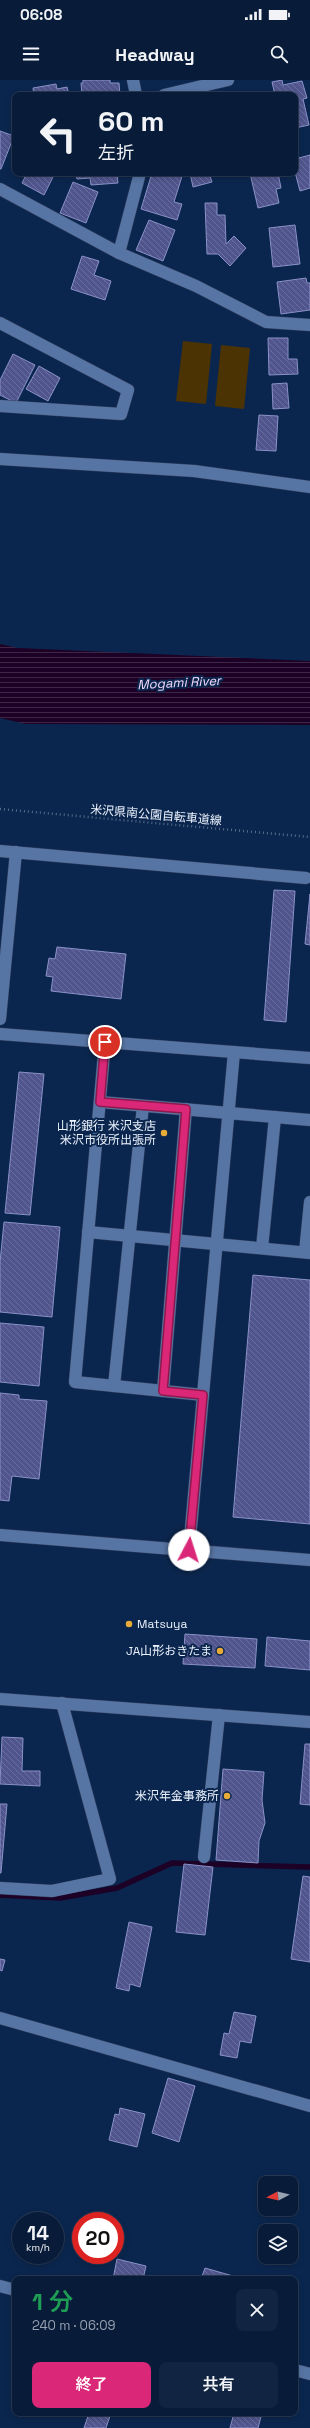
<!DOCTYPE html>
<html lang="ja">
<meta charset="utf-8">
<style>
body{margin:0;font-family:"Space Grotesk","Noto Sans JP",sans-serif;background:#112542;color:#f1f3f6;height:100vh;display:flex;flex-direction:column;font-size:15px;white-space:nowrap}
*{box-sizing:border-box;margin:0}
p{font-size:13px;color:#98a1af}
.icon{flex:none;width:22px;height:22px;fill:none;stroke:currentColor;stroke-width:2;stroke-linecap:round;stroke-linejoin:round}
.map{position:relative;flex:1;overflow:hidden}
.sheet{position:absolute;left:12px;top:2196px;width:286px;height:140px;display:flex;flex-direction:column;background:#081c3a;border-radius:8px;box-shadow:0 2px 6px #0003,0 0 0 1px #293a54}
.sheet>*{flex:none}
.banner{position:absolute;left:12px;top:12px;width:286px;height:84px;border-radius:8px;box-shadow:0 2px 6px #0003,0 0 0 1px #293a54;background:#081c3a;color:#f1f3f6;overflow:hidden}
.needle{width:26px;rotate:263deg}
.fabs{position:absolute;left:258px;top:2096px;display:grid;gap:8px}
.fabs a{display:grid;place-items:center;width:40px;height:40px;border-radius:8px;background:#081c3a;box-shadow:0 2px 6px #0003,0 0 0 1px #293a54;font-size:20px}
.speed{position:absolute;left:12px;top:2132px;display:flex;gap:8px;font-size:20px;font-weight:700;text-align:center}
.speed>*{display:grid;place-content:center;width:52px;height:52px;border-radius:50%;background:#081c3a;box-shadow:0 2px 6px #0003,0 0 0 1px #293a54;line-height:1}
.speed small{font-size:10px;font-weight:400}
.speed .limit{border:6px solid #d22;background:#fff;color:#111}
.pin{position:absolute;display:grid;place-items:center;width:34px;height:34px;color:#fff;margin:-17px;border:2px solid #fff;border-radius:50%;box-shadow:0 1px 4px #0007}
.me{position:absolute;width:44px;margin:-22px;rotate:5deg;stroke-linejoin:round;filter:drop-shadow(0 0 3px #0008)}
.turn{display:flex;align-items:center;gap:14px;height:84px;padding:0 20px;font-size:18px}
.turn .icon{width:52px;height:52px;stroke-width:2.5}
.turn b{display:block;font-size:28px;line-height:34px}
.round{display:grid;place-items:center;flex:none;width:42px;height:42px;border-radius:8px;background:#112542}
.overview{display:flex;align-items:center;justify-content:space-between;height:68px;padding:0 20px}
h1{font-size:24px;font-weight:600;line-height:30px;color:#1e9e55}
.button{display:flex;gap:8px;margin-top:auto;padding:8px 20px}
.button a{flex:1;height:46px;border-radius:8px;background:#db2777;color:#fff;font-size:16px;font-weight:600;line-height:46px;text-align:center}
.button a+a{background:#112542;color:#f1f3f6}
.status{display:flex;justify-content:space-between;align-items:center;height:28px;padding:0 20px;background:#081c3a;direction:ltr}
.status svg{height:11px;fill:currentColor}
header{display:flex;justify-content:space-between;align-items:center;height:52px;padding:0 20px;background:#081c3a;font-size:18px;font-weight:600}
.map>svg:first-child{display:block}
.pitch{fill:#4b3304}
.water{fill:url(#water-rules)}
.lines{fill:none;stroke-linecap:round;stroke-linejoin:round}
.stream{stroke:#1c0025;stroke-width:5.5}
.building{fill:url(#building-back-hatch);stroke:#8a91c7}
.minor-casing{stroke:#343f5f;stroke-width:13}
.path{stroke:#576b89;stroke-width:2.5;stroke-dasharray:1 3;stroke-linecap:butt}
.minor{stroke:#5775a4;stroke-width:12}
.route-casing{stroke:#8e194d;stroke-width:10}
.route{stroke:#db2777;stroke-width:7}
.poi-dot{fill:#e9ab37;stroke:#0b264e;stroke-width:1.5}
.labels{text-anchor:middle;stroke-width:4;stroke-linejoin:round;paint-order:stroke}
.street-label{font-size:12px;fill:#ebf2fd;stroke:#0b264e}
.poi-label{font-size:12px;fill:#ebf2fd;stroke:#0b264e;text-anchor:end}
.water-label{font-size:13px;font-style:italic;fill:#f2daf9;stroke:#0b264e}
</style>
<div class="status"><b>06:08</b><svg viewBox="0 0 49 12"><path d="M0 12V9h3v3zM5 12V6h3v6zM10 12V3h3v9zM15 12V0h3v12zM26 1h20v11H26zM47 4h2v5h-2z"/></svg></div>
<header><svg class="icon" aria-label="menu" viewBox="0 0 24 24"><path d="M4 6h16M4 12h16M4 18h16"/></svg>Headway<svg class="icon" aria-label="search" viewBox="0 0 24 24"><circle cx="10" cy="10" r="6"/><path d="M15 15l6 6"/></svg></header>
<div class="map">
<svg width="310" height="2348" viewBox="0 0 310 2348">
<defs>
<pattern id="water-rules" width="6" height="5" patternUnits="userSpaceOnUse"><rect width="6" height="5" fill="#1c0025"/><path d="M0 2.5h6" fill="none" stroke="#3d2646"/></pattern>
<pattern id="building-back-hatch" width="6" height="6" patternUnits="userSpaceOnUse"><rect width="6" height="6" fill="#50558d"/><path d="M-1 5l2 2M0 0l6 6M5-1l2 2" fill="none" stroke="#696e9e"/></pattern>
</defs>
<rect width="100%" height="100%" fill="#0b264e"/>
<g class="pitch">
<polygon points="183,261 212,264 206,324 176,321"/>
<polygon points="221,265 250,268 244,329 215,326"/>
</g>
<polygon class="water" points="0,564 18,568 310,581 310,645 26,644 0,638"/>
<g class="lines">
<polyline class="stream" points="0,1815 60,1818 117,1808 172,1783 310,1787"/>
</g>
<g class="building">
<polygon points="83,0 110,0 110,3 119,3 120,15 82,15 81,3 83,3"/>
<polygon points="282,0 283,5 302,1 307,18 303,19 309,45 295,48 295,15 275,15 272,2"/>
<polygon points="56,4 57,9 67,7 69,15 34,15 33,8"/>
<polygon points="239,12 240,15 229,15"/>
<polygon points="0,51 14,56 1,89 0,89"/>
<polygon points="310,75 310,108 300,111 295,92 295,79"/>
<polygon points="27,93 55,93 44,115 22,103"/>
<polygon points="76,93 117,93 118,103 91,105 90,98 77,99"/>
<polygon points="152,93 183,93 174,122 182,124 177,140 141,129"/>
<polygon points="190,93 209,93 212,102 193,107"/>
<polygon points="250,93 278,93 281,108 276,109 279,123 258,128"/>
<polygon points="73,102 98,112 86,143 60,133"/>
<polygon points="205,123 217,123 217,135 225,135 226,164 234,156 246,168 230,186 218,174 207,174"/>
<polygon points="149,140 175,150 163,181 136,170"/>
<polygon points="295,145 300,184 273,187 269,148"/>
<polygon points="82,176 99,181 94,195 111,201 105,220 71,209"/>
<polygon points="306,198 307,203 310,203 310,230 281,234 277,202"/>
<polygon points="268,258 288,258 288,279 297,279 298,294 269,295"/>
<polygon points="13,274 35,285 16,323 0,315 0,300"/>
<polygon points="39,286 60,298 48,321 26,309"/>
<polygon points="287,303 289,328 273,329 272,304"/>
<polygon points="259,335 278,336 276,371 256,370"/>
<polygon points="274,810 295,811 286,942 264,940"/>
<polygon points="310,814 310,865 305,864"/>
<polygon points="57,867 126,874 121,919 51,911 53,897 46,896 49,878 55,879"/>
<polygon points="19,992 44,994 30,1135 5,1133"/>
<polygon points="4,1142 60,1147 52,1237 0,1232 0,1182"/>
<polygon points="253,1195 310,1200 310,1444 233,1437"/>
<polygon points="0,1243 44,1247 39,1306 0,1302"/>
<polygon points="0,1313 19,1315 19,1319 47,1321 39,1399 12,1396 9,1421 0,1420"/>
<polygon points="185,1554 257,1559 255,1588 183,1584"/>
<polygon points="267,1557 310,1561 310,1590 265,1586"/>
<polygon points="2,1657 23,1658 22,1691 40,1691 40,1706 0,1704"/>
<polygon points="305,1664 310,1664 310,1725 300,1724"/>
<polygon points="223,1689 264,1692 262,1720 265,1743 259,1761 258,1783 216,1780"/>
<polygon points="0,1724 7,1724 1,1793 0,1793"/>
<polygon points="184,1784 213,1787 205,1855 176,1852"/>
<polygon points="303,1796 310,1797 310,1882 291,1879"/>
<polygon points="129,1842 152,1847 140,1907 130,1904 129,1911 116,1908"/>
<polygon points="0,1879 5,1880 2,1891 0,1890"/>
<polygon points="234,1932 256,1936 251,1963 240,1961 237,1978 220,1975 224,1953 229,1954"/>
<polygon points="168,1998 195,2006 179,2062 152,2053"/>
<polygon points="120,2028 145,2034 137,2067 109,2060 115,2034 119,2035"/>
<polygon points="117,2179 146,2186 143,2199 113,2199"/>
<polygon points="205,2188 233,2196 232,2199 201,2199"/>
<polygon points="89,2333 111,2333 106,2348 84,2348"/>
<polygon points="234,2333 262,2333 258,2348 230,2348"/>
</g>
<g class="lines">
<g class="minor-casing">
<g id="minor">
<polyline points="133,0 136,15"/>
<polyline points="164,15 228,0"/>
<polyline points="0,109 119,173 196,206 266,242 310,245"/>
<polyline points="119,173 140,93"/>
<polyline points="0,243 128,310 121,334 0,326"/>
<polyline points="0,379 194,391 310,407"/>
<polyline points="0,771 306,798"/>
<polyline points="0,939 16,772"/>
<polyline points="0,954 310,978"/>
<polyline points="105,962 75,1302 203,1315"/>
<polyline points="100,1022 310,1040"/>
<polyline points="88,1152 310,1173"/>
<polyline points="262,1168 275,1037"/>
<polyline points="305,1172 310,1122"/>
<polyline points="114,1306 143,1026"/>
<polyline points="163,1311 186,1029"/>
<polyline points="0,1455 310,1480"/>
<polyline points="189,1470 234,972"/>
<polyline points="0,1619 310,1642"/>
<polyline points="204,1777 219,1635"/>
<polyline points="0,1808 52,1811 110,1799 62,1623"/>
<polyline points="0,1938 310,2026"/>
<polyline points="0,2206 15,2210"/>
<polyline points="295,2290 310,2294"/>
</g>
</g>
<polyline class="path" points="0,729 310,757"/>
<use href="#minor" class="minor"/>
</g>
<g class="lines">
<g class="route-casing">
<polyline id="route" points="105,962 100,1022 186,1029 163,1311 203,1315 189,1470"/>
</g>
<use href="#route" class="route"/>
</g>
<g class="poi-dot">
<circle cx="164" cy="1053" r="4"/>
<circle cx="129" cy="1544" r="4"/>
<circle cx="220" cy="1571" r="4"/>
<circle cx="227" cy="1716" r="4"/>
</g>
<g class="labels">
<g class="street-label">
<text transform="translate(156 735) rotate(5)" y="4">米沢県南公園自転車道線</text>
</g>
<g class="poi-label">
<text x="156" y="1050">山形銀行 米沢支店<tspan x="156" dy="14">米沢市役所出張所</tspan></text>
<text x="137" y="1548" text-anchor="start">Matsuya</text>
<text x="212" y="1575">JA山形おきたま</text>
<text x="219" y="1720">米沢年金事務所</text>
</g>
<g class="water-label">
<text transform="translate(179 602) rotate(-3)" y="5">Mogami River</text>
</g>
</g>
</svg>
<div class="fabs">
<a><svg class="needle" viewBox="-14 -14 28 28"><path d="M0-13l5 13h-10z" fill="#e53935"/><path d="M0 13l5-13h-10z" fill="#98a1af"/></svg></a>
<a><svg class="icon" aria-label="layers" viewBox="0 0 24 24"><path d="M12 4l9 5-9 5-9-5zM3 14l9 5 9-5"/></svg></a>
</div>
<div class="speed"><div>14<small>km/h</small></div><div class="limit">20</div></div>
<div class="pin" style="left:105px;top:962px;background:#d93025"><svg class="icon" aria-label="arrive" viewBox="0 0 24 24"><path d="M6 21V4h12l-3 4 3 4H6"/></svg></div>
<svg class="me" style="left:189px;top:1470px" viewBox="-20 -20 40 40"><circle r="19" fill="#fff"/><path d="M0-13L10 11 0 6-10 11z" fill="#db2777"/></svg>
<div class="banner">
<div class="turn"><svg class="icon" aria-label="left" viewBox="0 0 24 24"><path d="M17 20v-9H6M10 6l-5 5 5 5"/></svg><div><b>60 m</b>左折</div></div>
</div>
<section class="sheet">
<div class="overview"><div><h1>1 分</h1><p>240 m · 06:09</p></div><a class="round"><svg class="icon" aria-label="close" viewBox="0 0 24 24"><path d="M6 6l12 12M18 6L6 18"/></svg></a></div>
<div class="button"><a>終了</a><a>共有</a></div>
</section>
</div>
